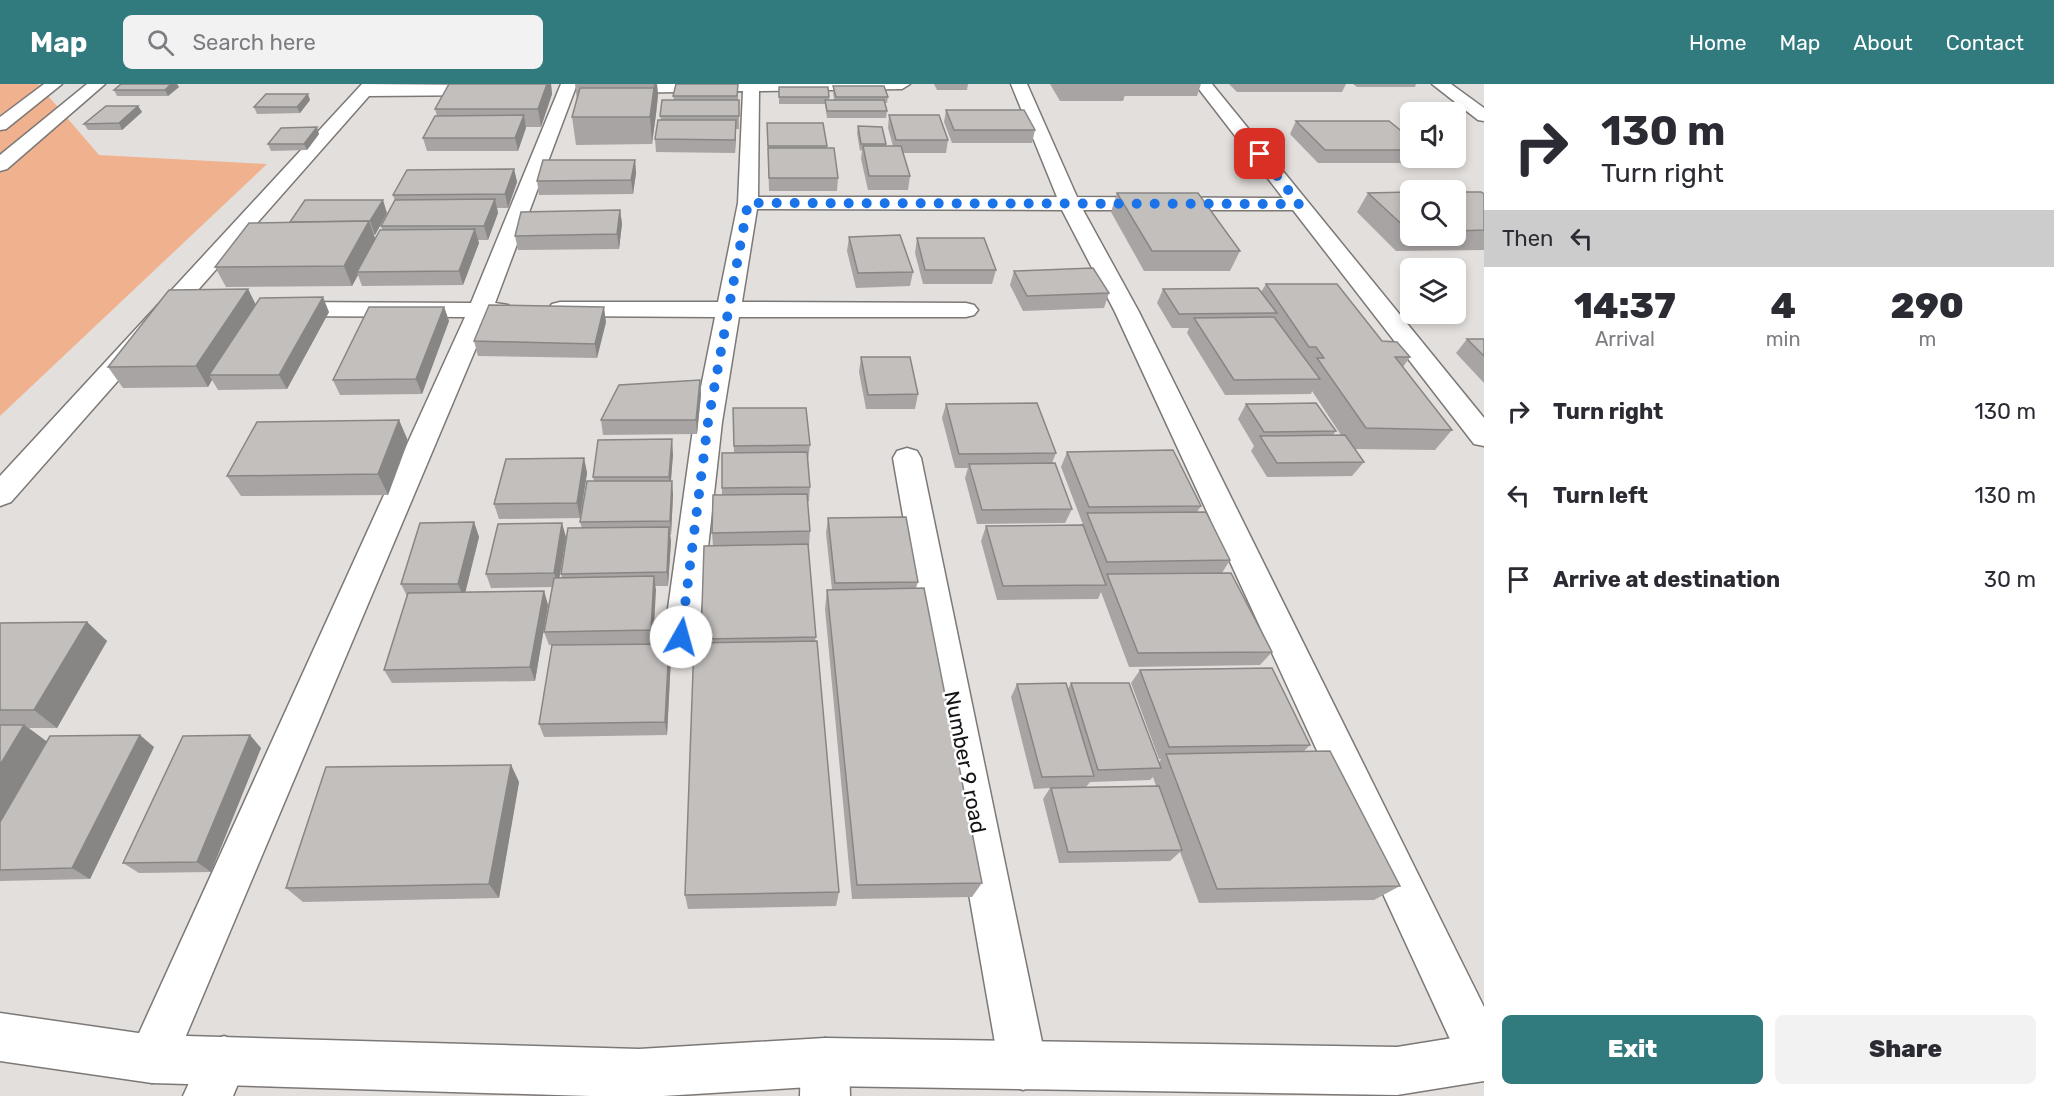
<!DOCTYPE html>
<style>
body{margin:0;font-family:Rubik,sans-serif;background:#f2f2f3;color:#2b2b33;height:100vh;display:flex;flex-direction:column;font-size:22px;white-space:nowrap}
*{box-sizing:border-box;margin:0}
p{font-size:20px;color:#7c7c81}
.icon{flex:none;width:33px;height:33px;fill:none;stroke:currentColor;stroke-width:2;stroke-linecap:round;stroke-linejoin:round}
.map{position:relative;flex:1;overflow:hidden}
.side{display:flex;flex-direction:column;background:#fff;width:570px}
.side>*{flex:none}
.hud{background:#fff;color:#2b2b33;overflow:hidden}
.fabs{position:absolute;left:1400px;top:18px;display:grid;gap:12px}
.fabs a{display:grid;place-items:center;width:66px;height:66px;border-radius:9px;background:#fff;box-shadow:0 3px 9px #0003;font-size:30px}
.pin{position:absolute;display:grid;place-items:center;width:51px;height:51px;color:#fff;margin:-26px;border-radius:12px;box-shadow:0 3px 9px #0006}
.me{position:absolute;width:66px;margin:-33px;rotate:7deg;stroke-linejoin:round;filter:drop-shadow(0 0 4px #0008)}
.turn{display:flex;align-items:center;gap:21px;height:126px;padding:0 18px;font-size:27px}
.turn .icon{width:78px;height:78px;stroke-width:2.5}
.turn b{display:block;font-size:42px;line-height:51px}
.then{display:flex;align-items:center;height:57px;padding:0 18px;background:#0003;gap:12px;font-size:22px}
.eta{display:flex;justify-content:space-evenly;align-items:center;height:102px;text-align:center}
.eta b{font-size:36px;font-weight:800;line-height:42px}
.primary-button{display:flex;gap:12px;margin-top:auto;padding:12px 18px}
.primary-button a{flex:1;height:69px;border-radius:9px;background:#317a7d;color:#fff;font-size:24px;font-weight:800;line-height:69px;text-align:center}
.primary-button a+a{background:#f2f2f3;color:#2b2b33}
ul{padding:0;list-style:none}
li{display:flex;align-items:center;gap:18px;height:84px;padding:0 18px}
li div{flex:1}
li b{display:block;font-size:22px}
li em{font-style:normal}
header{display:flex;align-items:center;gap:36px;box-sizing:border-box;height:84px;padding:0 30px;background:#317a7d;color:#fff}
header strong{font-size:28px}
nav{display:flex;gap:33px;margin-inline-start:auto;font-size:21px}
.search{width:420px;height:54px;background:#f2f2f3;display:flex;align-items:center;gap:15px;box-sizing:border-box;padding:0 21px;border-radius:9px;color:#7c7c81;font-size:22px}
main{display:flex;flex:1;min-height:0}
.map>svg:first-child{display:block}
.green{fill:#f0b18f}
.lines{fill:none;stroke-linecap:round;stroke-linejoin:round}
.minor-casing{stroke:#7c7876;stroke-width:3}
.tertiary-casing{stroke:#7c7876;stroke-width:3}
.minor{fill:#fff;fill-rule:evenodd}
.tertiary{fill:#fff;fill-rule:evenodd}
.wall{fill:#a8a4a3;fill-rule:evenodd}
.shaded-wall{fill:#888684}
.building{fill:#c3bfbd;stroke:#888684;stroke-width:1.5}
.route{stroke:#1a73e8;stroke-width:10;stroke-dasharray:0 18}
.labels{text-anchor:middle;stroke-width:5;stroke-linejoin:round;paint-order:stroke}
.street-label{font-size:21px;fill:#151313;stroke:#fff}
</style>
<header>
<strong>Map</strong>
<div class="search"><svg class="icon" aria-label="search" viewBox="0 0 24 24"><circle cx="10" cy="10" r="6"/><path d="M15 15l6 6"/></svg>Search here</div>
<nav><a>Home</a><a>Map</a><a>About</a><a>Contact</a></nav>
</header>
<main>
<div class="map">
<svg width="1484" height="1012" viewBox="0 0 1484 1012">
<rect width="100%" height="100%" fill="#e3dfdd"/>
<polygon class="green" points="0,0 38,0 99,71 267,80 0,332"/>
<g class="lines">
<g class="minor-casing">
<g id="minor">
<polygon points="362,0 489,1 497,6 489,11 369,12 11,418 0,422 0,392"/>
<polygon points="561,0 577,0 495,219 508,221 512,226 508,231 489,233 169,992 152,999 135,992 128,975 135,958 465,233 284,232 276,230 272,225 276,220 284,218 471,219"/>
<polygon points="609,0 910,0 902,5 759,7 758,113 1057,113 1011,0 1027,0 1077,113 1283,114 1195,0 1212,0 1484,334 1484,362 1474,360 1293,126 1083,126 1139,228 1484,923 1484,997 1466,990 1115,228 1062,126 757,125 742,218 966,219 974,221 978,226 974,231 966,233 739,233 722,338 698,553 693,563 681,567 669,563 664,553 694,338 715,233 560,232 552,230 548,225 552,220 560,218 718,218 738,119 743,7 613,9 605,4"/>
<polygon points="1432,0 1451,0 1484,24 1484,37 1478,36"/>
<polygon points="907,364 917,367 921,374 1047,982 1040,999 1023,1006 1006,999 999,982 893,374 897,367"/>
<polygon points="224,952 241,959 248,976 233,1012 183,1012 207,959"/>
<polygon points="825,954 842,961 849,978 850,1012 800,1012 801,978 808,961"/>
</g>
</g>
<g class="tertiary-casing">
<g id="tertiary">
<polygon points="44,0 62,0 6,45 0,46 0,33"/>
<polygon points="87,0 105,0 7,85 0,87 0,71"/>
<polygon points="0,929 152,951 639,965 825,954 1397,963 1484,949 1484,997 1397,1011 825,1002 663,1012 590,1012 152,999 0,977"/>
</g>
</g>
<use href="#minor" class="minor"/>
<use href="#tertiary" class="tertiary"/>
</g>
<g class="wall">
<polygon points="449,0 551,0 552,10 541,43 526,43 518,67 427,67 423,54 437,32 435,25"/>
<polygon points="575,0 657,0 658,11 656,30 652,60 576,61 572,33 577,16"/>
<polygon points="738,0 738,16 739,16 739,45 736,45 735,69 656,68 655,55 661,36 660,32 674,16 673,12"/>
<polygon points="934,0 968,0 967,6 937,6"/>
<polygon points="1050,0 1201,0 1197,12 1125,12 1125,11 1123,17 1060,17"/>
<polygon points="1229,0 1346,0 1342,8 1237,8"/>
<polygon points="1353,0 1416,0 1415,3 1357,3"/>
<polygon points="833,2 888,13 887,19 885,19 887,27 886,34 827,34 825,20 779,20 779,3 829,13 829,16 834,16 833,8"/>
<polygon points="179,3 168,12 117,12 114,6"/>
<polygon points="310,16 300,29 257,30 254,23"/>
<polygon points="138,22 142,28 122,46 88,46 84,40"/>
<polygon points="946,26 1035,46 1032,59 952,59 944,38"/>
<polygon points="889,31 948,56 946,69 903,69 910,92 908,106 868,106 861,75 862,66 860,67 857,49 858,42 886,60 886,62 893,62 888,44"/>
<polygon points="1296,37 1410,54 1410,74 1419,74 1416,79 1318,79 1290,50"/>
<polygon points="767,39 827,62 826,64 838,94 837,107 769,107"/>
<polygon points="319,50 307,66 271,67 268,60"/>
<polygon points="635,76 636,89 633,110 539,111 537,97"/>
<polygon points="514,85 517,98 508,124 497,124 498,129 488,156 478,156 479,159 463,201 362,202 358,191 352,202 226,203 215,183 290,138 387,129 375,151 374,151 375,154 382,146 381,142 395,117 393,111"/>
<polygon points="1410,108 1410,152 1455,152 1455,108 1484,110 1484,166 1396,167 1357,128 1368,109"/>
<polygon points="1117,109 1240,167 1230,187 1144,187 1111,128"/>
<polygon points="620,126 622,140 619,165 518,166 515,152"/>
<polygon points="849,153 913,188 910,202 856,204 847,167"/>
<polygon points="917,154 996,186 992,200 923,200 915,169"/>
<polygon points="1014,187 1109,209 1104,224 1023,227 1010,201"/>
<polygon points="1266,200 1382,257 1410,273 1403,283 1452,346 1435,366 1355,365 1364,378 1352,392 1267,393 1251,367 1254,362 1238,335 1246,320 1336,347 1333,351 1341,351 1312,307 1311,310 1225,311 1187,249 1189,244 1172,244 1157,219 1163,205 1261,208"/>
<polygon points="248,205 255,220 329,228 287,305 218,306 212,296 208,303 123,304 108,283"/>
<polygon points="444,223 449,237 422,310 340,311 333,296"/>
<polygon points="606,238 597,274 478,272 474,257"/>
<polygon points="1467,255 1484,255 1484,299 1456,269"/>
<polygon points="861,273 918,310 915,325 866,325 859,288"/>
<polygon points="700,296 701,311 697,350 603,351 601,336"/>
<polygon points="946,320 1056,369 1052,379 1072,425 1065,439 977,440 965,394 968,384 955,384 942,334"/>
<polygon points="733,324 810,361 808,376 810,403 809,417 807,418 810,447 809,462 808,462 816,553 815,557 839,808 836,822 688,825 685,811 701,555 713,462 712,449 722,411 722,369 734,369"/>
<polygon points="399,336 408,357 388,411 241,412 227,392"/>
<polygon points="1067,368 1201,422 1197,428 1230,476 1222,489 1272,568 1260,581 1129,583 1101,508 1098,515 997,516 981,457 986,442 1081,441 1083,438 1082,438 1061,383"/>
<polygon points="673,370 671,397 673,411 671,451 670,451 671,457 668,502 655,502 653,560 549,561 544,548 553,503 491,504 486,490 566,453 559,494 562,494 561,490 582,444 580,438 594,397 593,393"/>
<polygon points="584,374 587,389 580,434 499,435 494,420"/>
<polygon points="828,434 918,498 916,504 982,799 972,813 852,815 825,525 827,506 832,506 826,449"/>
<polygon points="474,438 479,453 465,508 544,507 548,521 535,597 392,599 384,586 407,512 401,500"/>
<polygon points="87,538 107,557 57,644 29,644 47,658 154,663 90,795 0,797 0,539"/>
<polygon points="671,573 667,651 544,653 539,640"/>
<path d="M1140,586L1310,661L1303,668L1400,802L1374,816L1199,819L1180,768L1170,777L1059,779L1043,715L1050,704L1034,705L1011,613L1017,600L1068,605L1071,599L1159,679L1161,675H1159L1131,599ZM1153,693L1156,702L1086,703L1090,698L1150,696Z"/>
<polygon points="261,664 211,788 139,789 123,779"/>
<polygon points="511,681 519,698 499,814 303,818 286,804"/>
</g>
<g class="shaded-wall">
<polygon points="171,0 177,0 179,3 168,12 165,6"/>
<polygon points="547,0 551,0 552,10 541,43 538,25"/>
<polygon points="654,0 657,0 658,11 656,30 652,60 650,33"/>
<polygon points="308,10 310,16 300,29 297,23"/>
<polygon points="138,22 142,28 122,46 119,39"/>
<polygon points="524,31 526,44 518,67 515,54"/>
<polygon points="736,36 736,49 735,69 735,56"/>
<polygon points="317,43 319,50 307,66 304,60"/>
<polygon points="635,76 636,89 633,110 631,96"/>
<polygon points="514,85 517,98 508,124 505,110"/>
<polygon points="495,115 498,129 488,156 484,142"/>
<polygon points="383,116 387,129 375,151 370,137"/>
<polygon points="620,126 622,140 619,165 617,150"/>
<polygon points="369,137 376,157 357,188 358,191 352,202 344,182"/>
<polygon points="475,145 479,159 463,201 459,187"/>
<polygon points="248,205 258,225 209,291 212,296 208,303 196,282"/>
<polygon points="323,213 329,228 287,305 279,291"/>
<polygon points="444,223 449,237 422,310 416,295"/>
<polygon points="604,223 606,238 597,274 595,260"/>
<polygon points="700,296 701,311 697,350 696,336"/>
<polygon points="399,336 408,357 388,411 378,390"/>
<polygon points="672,355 673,370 670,407 669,393"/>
<polygon points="584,374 587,389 580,434 577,419"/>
<polygon points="672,397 673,411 671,451 670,437"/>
<polygon points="474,438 479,453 464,514 458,500"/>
<polygon points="562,439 566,453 558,503 554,489"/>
<polygon points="669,443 671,457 668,502 667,488"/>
<polygon points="654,492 656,506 653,560 651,546"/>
<polygon points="544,507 548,521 535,597 530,583"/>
<polygon points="87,538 107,557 57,644 34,626"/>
<polygon points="669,560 671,573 667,651 665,638"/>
<polygon points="24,641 49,659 0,742 0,681"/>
<polygon points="140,651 154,663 90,795 72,784"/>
<polygon points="250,651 261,664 211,788 197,778"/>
<polygon points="511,681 519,698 499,814 489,800"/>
</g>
<g class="building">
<polygon points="121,0 171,0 165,6 114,6"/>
<polygon points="449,0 547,0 538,25 435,25"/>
<polygon points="676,0 738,0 737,12 673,12"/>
<polygon points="833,2 884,2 888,13 836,13"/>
<polygon points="779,3 828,3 829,13 779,13"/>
<polygon points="580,4 654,4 650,33 572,33"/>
<polygon points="266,10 308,10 297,23 254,23"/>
<polygon points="662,16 739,16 739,32 660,32"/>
<polygon points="825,16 884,16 887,27 827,27"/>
<polygon points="106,22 138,22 119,39 84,40"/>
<polygon points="946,26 1024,26 1035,46 954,46"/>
<polygon points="524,31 515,54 423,54 435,32"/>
<polygon points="889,31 939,31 948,56 896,56"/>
<polygon points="658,36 736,36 735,56 655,55"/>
<polygon points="1296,37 1389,37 1410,54 1410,66 1325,66"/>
<polygon points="767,39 823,39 827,62 768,62"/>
<polygon points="858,42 882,43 886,60 861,60"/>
<polygon points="317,43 304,60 268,60 281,44"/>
<polygon points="863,62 901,62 910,92 869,92"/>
<polygon points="768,64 834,64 838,94 769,94"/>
<polygon points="543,76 635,76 631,96 537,97"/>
<polygon points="514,85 505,110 393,111 407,86"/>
<polygon points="1410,108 1410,147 1409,147 1368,109"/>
<polygon points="1455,108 1481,108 1484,110 1484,146 1455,147"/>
<polygon points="1117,109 1198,109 1240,167 1152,167"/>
<polygon points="495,115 484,142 381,142 395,116"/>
<polygon points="305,116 383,116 370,137 290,138"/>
<polygon points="620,126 617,150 515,152 521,128"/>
<polygon points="369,137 344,182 215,183 249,139"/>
<polygon points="475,145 459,187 357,188 380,146"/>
<polygon points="900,151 913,188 858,189 849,153"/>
<polygon points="917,154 984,154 996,186 925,186"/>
<polygon points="1093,184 1109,209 1027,212 1014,187"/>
<polygon points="1266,200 1337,200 1382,257 1397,258 1410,273 1395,273 1452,346 1366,344 1317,274 1324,274 1316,263 1309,263"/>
<polygon points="1258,204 1277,229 1179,230 1163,205"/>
<polygon points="248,205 196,282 108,283 169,206"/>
<polygon points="323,213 279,291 209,291 260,214"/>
<polygon points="489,221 604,223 595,260 474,257"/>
<polygon points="369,223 444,223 416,295 333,296"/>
<polygon points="1274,233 1320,295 1234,296 1194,234"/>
<polygon points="1467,255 1484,255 1484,272"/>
<polygon points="861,273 910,273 918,310 868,311"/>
<polygon points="700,296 696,336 601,336 619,301"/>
<polygon points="1037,319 1056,369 959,370 946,320"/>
<polygon points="1316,319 1336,347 1264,348 1246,320"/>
<polygon points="733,324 806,324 810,361 734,362"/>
<polygon points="399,336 378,390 227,392 257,338"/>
<polygon points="1345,351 1364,378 1277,379 1260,352"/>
<polygon points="672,355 669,393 593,393 598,356"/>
<polygon points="1173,366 1201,422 1089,423 1067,368"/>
<polygon points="807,368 810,403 722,404 722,369"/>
<polygon points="584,374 577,419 494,420 506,375"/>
<polygon points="1055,379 1072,425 982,426 969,380"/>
<polygon points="587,397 672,397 670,437 580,438"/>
<polygon points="807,410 810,447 712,449 713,411"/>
<polygon points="1206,428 1230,476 1107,478 1087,429"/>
<polygon points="906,433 918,498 835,499 828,434"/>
<polygon points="474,438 458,500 401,500 420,439"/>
<polygon points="562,439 554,489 486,490 498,440"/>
<polygon points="1083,441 1106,501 1003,502 986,442"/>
<polygon points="669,443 667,488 561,490 568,444"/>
<polygon points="808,460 816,553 701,555 704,462"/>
<polygon points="1231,489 1272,568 1138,569 1107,490"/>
<polygon points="654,492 651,546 544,548 554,494"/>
<polygon points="924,504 982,799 857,801 827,506"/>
<polygon points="544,507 530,583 384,586 408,509"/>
<polygon points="87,538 34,626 0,626 0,539"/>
<polygon points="817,557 839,808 685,811 694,559"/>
<polygon points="669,560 665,638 539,640 552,561"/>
<polygon points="1272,584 1310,661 1169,663 1140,586"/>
<polygon points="1066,599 1094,692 1042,693 1017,600"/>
<polygon points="1071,599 1129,599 1161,684 1098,686"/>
<polygon points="0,641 24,641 0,681"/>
<polygon points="140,651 72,784 0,786 0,738 50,652"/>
<polygon points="250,651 197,778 123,779 183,652"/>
<polygon points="1330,667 1400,802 1217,805 1166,670"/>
<polygon points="511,681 489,800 286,804 326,683"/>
<polygon points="1159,702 1182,766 1068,768 1051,704"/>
</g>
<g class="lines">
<polyline class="route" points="681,553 708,338 748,119 1299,120 1260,70"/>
</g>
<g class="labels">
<g class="street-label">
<text transform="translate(965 678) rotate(79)" y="7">Number 9 road</text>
</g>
</g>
</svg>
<div class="fabs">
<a><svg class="icon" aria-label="sound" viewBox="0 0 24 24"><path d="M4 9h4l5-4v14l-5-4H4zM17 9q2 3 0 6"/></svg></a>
<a><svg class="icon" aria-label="search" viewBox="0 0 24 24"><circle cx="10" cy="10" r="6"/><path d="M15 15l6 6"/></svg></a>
<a><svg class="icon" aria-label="layers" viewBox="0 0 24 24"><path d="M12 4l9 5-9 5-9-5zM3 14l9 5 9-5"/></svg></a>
</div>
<div class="pin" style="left:1260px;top:70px;background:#d93025"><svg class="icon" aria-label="arrive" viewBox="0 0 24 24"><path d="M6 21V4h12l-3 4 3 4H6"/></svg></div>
<svg class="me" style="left:681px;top:553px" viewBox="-20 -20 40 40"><circle r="19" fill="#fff"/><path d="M0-13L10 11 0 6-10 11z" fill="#1a73e8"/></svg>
</div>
<section class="side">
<div class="hud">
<div class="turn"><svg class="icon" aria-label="right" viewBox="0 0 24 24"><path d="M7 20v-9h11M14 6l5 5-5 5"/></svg><div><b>130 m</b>Turn right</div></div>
<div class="then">Then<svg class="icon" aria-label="left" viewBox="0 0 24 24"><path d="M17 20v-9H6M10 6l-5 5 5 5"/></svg></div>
</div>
<div class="eta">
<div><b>14:37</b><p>Arrival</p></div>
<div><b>4</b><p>min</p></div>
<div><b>290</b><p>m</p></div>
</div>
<ul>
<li><svg class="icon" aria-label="right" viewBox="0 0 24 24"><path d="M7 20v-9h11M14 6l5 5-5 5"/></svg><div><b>Turn right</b></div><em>130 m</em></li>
<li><svg class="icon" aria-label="left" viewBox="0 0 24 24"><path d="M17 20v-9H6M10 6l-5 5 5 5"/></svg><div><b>Turn left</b></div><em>130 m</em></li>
<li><svg class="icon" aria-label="arrive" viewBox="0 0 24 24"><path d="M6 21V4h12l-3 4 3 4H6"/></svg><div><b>Arrive at destination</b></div><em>30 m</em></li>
</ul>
<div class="primary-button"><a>Exit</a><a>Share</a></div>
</section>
</main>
